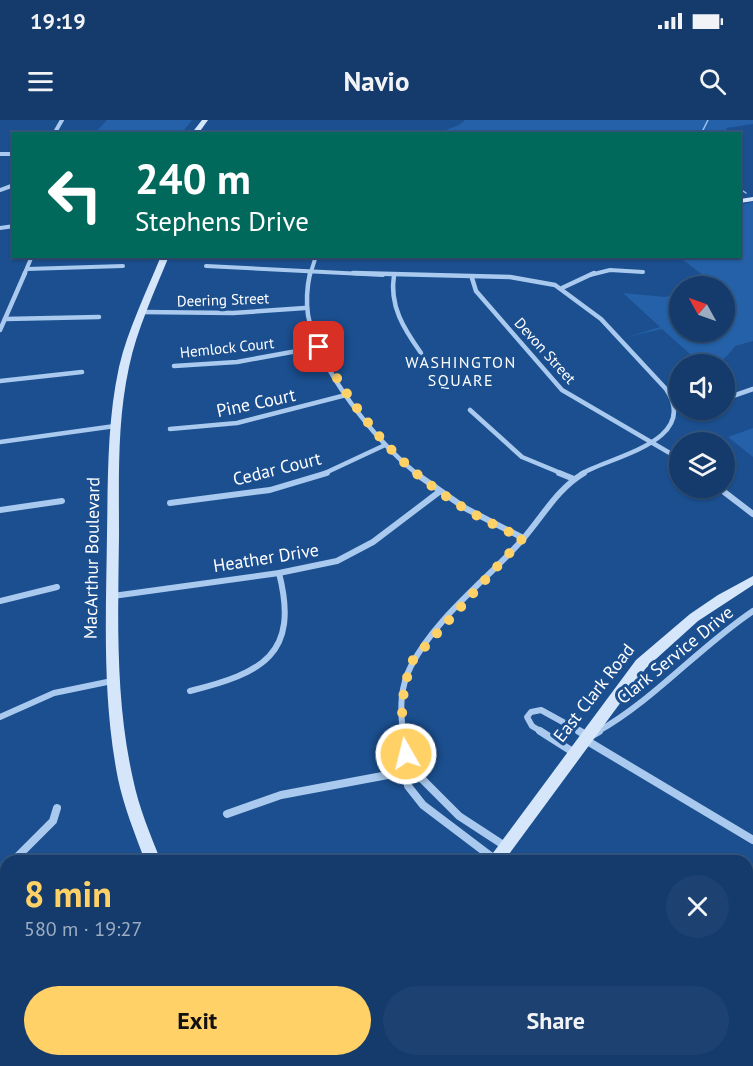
<!DOCTYPE html>
<meta charset="utf-8">
<style>
body{margin:0;font-family:"PT Sans",sans-serif;background:#1d4271;color:#f1f3f6;height:100vh;display:flex;flex-direction:column;font-size:22px;white-space:nowrap}
*{box-sizing:border-box;margin:0}
p{font-size:20px;color:#9dadc1}
.icon{flex:none;width:33px;height:33px;fill:none;stroke:currentColor;stroke-width:2;stroke-linecap:round;stroke-linejoin:round}
.map{position:relative;flex:1;overflow:hidden}
.side{position:absolute;left:0px;top:735px;width:753px;height:212px;display:flex;flex-direction:column;background:#143b6b;border-radius:18px 18px 0 0;box-shadow:0 2px 4px #0004,0 0 0 2px #33557e}
.side>*{flex:none}
.banner{position:absolute;left:12px;top:12px;width:729px;height:126px;border-radius:0px;box-shadow:0 2px 4px #0004,0 0 0 2px #33557e;background:#00695c;color:#fff;overflow:hidden}
.needle{width:39px;rotate:310deg}
.fabs{position:absolute;left:669px;top:156px;display:grid;gap:12px}
.fabs a{display:grid;place-items:center;width:66px;height:66px;border-radius:50%;background:#143b6b;box-shadow:0 2px 4px #0004,0 0 0 2px #33557e;font-size:30px}
.pin{position:absolute;display:grid;place-items:center;width:51px;height:51px;color:#fff;margin:-26px;border-radius:12px;box-shadow:0 3px 9px #0006}
.me{position:absolute;width:66px;margin:-33px;rotate:352deg;stroke-linejoin:round;filter:drop-shadow(0 0 4px #0008)}
.turn{display:flex;align-items:center;gap:21px;height:126px;padding:0 24px;font-size:27px}
.turn .icon{width:78px;height:78px;stroke-width:2.5}
.turn b{display:block;font-size:42px;line-height:51px}
.round{display:grid;place-items:center;flex:none;width:63px;height:63px;border-radius:32px;background:#1d4271}
.overview{display:flex;align-items:center;justify-content:space-between;height:102px;padding:0 24px}
h1{font-size:36px;font-weight:800;line-height:45px;color:#ffd166}
.action{display:flex;gap:12px;margin-top:auto;padding:12px 24px}
.action a{flex:1;height:69px;border-radius:36px;background:#ffd166;color:#111;font-size:24px;font-weight:800;line-height:69px;text-align:center}
.action a+a{background:#1d4271;color:#f1f3f6}
.status{display:flex;justify-content:space-between;align-items:center;height:42px;padding:0 30px;background:#143b6b;direction:ltr}
.status svg{height:16px;fill:currentColor}
header{display:flex;justify-content:space-between;align-items:center;height:78px;padding:0 24px;background:#143b6b;font-size:27px;font-weight:800}
.map>svg:first-child{display:block}
.green{fill:#2461a8}
.lines{fill:none;stroke-linecap:round;stroke-linejoin:round}
.stream{stroke:#9cc4f0;stroke-width:1.5}
.street-far3{stroke:#a9c9ee;stroke-width:4}
.street-far2{stroke:#a9c9ee;stroke-width:4.5}
.street-far1{stroke:#a9c9ee;stroke-width:6}
.street{stroke:#a9c9ee;stroke-width:8}
.secondary{fill:#d6e6fa;fill-rule:evenodd}
.route{stroke:#ffd166;stroke-width:10;stroke-dasharray:0 18}
.labels{text-anchor:middle;stroke-width:6;stroke-linejoin:round;paint-order:stroke}
.far-street-label{font-size:15px;fill:#fff;stroke:#1b4f8f}
.far-neighbourhood-label{font-size:16px;letter-spacing:1.5px;fill:#fff;stroke:#1b4f8f}
.street-label{font-size:18px;fill:#fff;stroke:#1b4f8f}
</style>
<div class="status"><b>19:19</b><svg viewBox="0 0 49 12"><path d="M0 12V9h3v3zM5 12V6h3v6zM10 12V3h3v9zM15 12V0h3v12zM26 1h20v11H26zM47 4h2v5h-2z"/></svg></div>
<header><svg class="icon" aria-label="menu" viewBox="0 0 24 24"><path d="M4 6h16M4 12h16M4 18h16"/></svg>Navio<svg class="icon" aria-label="search" viewBox="0 0 24 24"><circle cx="10" cy="10" r="6"/><path d="M15 15l6 6"/></svg></header>
<div class="map">
<svg width="753" height="946" viewBox="0 0 753 946">
<rect width="100%" height="100%" fill="#1b4f8f"/>
<g class="green">
<polygon points="107,0 192,0 182,13 95,13"/>
<polygon points="465,0 753,0 753,4 726,8 728,14 438,13 459,5"/>
<path d="M753,82V221L735,226C725,240 719,244 701,244L662,209L627,217L660,207L623,173L666,177L679,171L680,212H724V166H691L708,159L679,137L740,136V85Z"/>
<polygon points="753,308 753,337 728,317"/>
</g>
<g class="lines">
<g class="stream">
<polyline points="701,14 708,0"/>
<polyline points="740,69 746,73"/>
</g>
<g class="street-far3">
<polyline points="54,14 62,0"/>
<polyline points="0,34 14,34"/>
<polyline points="0,70 14,65"/>
<polyline points="0,108 14,106"/>
<polyline points="206,146 383,155"/>
<polyline points="27,149 123,146"/>
<polyline points="24,155 32,136"/>
<polyline points="310,155 316,136"/>
<polyline points="590,155 610,150 643,152"/>
</g>
<g class="street-far2">
<path d="M310,153C307,167 306,181 308,195C318,250 375,320 417,354"/>
<path d="M353,153L510,157L555,165L601,199L666,269C701,321 612,336 581,354"/>
<path d="M394,155C389,186 404,209 421,233"/>
<polyline points="472,158 476,171 562,270 680,339"/>
<polyline points="562,168 594,153"/>
<polyline points="142,192 233,193 305,188"/>
<polyline points="5,199 99,197"/>
<polyline points="0,210 25,153"/>
<polyline points="174,246 237,242 319,227"/>
<polyline points="0,261 82,252"/>
<polyline points="724,279 753,269"/>
<polyline points="470,290 522,337 563,354"/>
<polyline points="170,309 237,303 346,275"/>
<polyline points="0,322 115,306"/>
<polyline points="323,354 385,325"/>
</g>
<g class="street-far1">
<polyline points="415,353 465,388 523,418"/>
<polyline points="559,353 574,359"/>
<polyline points="719,368 753,394"/>
<polyline points="170,383 270,370 327,353"/>
<polyline points="0,390 62,381"/>
<polyline points="113,476 279,453 337,441 373,422 439,372"/>
<polyline points="0,481 57,467"/>
<path d="M190,571C262,553 300,535 279,453"/>
<polyline points="0,597 54,573 112,561"/>
<path d="M403,612C400,589 400,567 411,546C437,496 486,461 523,419C543,396 557,369 584,353"/>
<polyline points="542,612 532,606 527,597 531,592 541,590 581,612"/>
<path d="M597,612C654,580 698,528 753,491"/>
</g>
<g class="street">
<polyline points="403,611 408,666 423,685 497,741"/>
<polyline points="540,611 573,632"/>
<polyline points="579,611 586,615"/>
<polyline points="592,615 599,611"/>
<polyline points="584,619 753,720"/>
<polyline points="409,651 422,659 459,696 505,726"/>
<polyline points="227,694 281,675 409,651"/>
<polyline points="13,741 53,701 57,688"/>
<polyline points="0,751 6,747"/>
<polyline points="747,917 753,922"/>
<polyline points="426,940 433,946"/>
</g>
<g class="secondary">
<polygon points="202,0 208,0 198,14 191,14"/>
<polygon points="753,77 753,81 740,83 740,79"/>
<path d="M161,136H169C154,173 137,209 129,247C117,302 119,359 119,415C118,497 115,579 133,659C139,688 150,714 161,741H145C135,714 124,687 118,659C102,578 106,496 107,415C108,359 107,302 119,247C128,209 146,173 161,136Z"/>
<polygon points="753,456 753,465 698,501 646,548 504,741 487,741 636,540 690,494 718,475"/>
<polygon points="283,940 304,940 306,946 286,946"/>
<polygon points="338,940 358,940 355,946 336,946"/>
</g>
</g>
<g class="lines">
<path class="route" d="M319,227C369,319 426,377 523,418L413,540C400,572 400,600 406,634"/>
</g>
<g class="labels">
<g class="far-street-label">
<text transform="translate(223 180) rotate(-2)" y="5">Deering Street</text>
<text transform="translate(227 228) rotate(-6)" y="5">Hemlock Court</text>
<text transform="translate(545 231) rotate(48)" y="5">Devon Street</text>
</g>
<g class="far-neighbourhood-label">
<text x="461" y="248">WASHINGTON<tspan x="461" dy="18">SQUARE</tspan></text>
</g>
<g class="street-label">
<text transform="translate(256 283) rotate(-12)" y="6">Pine Court</text>
<text transform="translate(277 349) rotate(-14)" y="6">Cedar Court</text>
<text transform="translate(92 438) rotate(-89)" y="6">MacArthur Boulevard</text>
<text transform="translate(266 438) rotate(-9)" y="6">Heather Drive</text>
<text transform="translate(675 535) rotate(-39)" y="6">Clark Service Drive</text>
<text transform="translate(594 573) rotate(-52)" y="6">East Clark Road</text>
</g>
</g>
</svg>
<div class="fabs">
<a><svg class="needle" viewBox="-14 -14 28 28"><path d="M0-13l5 13h-10z" fill="#e53935"/><path d="M0 13l5-13h-10z" fill="#9dadc1"/></svg></a>
<a><svg class="icon" aria-label="sound" viewBox="0 0 24 24"><path d="M4 9h4l5-4v14l-5-4H4zM17 9q2 3 0 6"/></svg></a>
<a><svg class="icon" aria-label="layers" viewBox="0 0 24 24"><path d="M12 4l9 5-9 5-9-5zM3 14l9 5 9-5"/></svg></a>
</div>
<div class="pin" style="left:319px;top:227px;background:#d93025"><svg class="icon" aria-label="arrive" viewBox="0 0 24 24"><path d="M6 21V4h12l-3 4 3 4H6"/></svg></div>
<svg class="me" style="left:406px;top:634px" viewBox="-20 -20 40 40"><circle r="17" fill="#ffd166" stroke="#fff" stroke-width="3"/><path d="M0-11L8 9 0 5-8 9z" fill="#fff"/></svg>
<div class="banner">
<div class="turn"><svg class="icon" aria-label="left" viewBox="0 0 24 24"><path d="M17 20v-9H6M10 6l-5 5 5 5"/></svg><div><b>240 m</b>Stephens Drive</div></div>
</div>
<section class="side">
<div class="overview"><div><h1>8 min</h1><p>580 m · 19:27</p></div><a class="round"><svg class="icon" aria-label="close" viewBox="0 0 24 24"><path d="M6 6l12 12M18 6L6 18"/></svg></a></div>
<div class="action"><a>Exit</a><a>Share</a></div>
</section>
</div>
